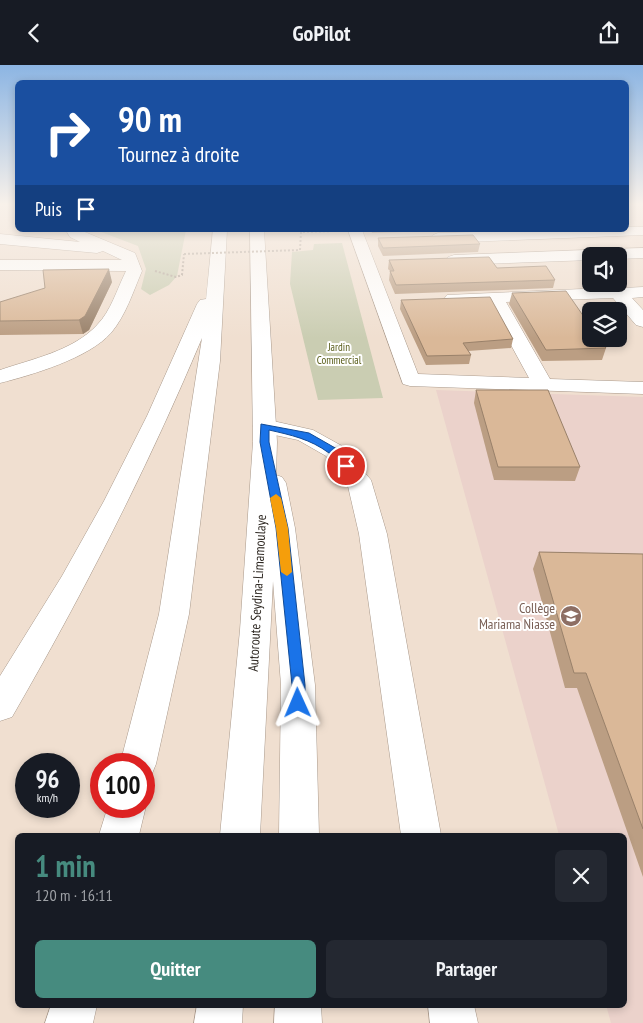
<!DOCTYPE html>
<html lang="fr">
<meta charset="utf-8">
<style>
body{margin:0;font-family:"PT Sans Narrow",sans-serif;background:#242831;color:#f1f3f6;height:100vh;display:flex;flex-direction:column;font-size:19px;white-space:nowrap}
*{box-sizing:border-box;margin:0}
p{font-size:16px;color:#9ea1a6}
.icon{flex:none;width:28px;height:28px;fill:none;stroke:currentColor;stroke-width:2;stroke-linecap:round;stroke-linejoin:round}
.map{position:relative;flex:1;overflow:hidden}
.side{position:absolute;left:15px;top:768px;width:612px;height:175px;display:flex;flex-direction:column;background:#171b24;border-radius:8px;box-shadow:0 2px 8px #0003}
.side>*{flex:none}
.hud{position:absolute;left:15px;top:15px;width:614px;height:152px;border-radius:8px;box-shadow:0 2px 8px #0003;background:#1a4fa0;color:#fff;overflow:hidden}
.controls{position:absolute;left:582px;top:182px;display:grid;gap:10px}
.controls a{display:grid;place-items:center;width:45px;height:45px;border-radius:8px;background:#171b24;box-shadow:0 2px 8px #0003;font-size:25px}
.speed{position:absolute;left:15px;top:688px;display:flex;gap:10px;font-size:25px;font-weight:700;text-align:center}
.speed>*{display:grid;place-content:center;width:65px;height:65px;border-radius:50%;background:#171b24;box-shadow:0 2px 8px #0003;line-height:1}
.speed small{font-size:12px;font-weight:400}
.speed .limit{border:8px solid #d22;background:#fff;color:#111}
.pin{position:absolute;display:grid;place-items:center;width:42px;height:42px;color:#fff;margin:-21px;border:2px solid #fff;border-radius:50%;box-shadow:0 1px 5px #0007}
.me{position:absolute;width:55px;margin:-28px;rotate:359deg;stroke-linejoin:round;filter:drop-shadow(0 0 4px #0008)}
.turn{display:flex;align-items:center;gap:18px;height:105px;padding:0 20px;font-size:22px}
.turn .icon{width:65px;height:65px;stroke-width:2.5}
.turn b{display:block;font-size:35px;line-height:42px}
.then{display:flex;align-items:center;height:48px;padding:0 20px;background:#0003;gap:10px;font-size:19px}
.round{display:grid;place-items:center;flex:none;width:52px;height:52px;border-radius:8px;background:#242831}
.headline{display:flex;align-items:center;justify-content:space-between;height:85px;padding:0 20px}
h1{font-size:30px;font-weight:700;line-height:38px;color:#468b7f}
.action{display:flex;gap:10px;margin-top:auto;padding:10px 20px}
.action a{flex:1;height:58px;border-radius:8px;background:#468b7f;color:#fff;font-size:20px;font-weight:700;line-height:58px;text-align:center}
.action a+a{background:#242831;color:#f1f3f6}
header{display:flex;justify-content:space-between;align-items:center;height:65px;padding:0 20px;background:#171b24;font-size:22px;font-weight:700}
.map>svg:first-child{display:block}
.education{fill:#ebd2cb}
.green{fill:#cacdb2}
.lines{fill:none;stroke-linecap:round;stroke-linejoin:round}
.minor-casing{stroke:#a9998b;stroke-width:1}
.highway-casing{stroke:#a9998b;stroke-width:1}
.path{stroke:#b2a599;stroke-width:2;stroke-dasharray:2 2;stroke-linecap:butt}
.minor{fill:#fff;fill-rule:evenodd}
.highway{fill:#fff;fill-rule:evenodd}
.path-bridge{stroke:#b2a599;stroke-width:2;stroke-dasharray:2 2;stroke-linecap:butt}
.wall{fill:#bb9e83}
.shaded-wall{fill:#99816a}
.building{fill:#dab898;stroke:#99816a}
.route{fill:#1a73e8;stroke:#114b97}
.slow{fill:#f59e0b}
.labels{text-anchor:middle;stroke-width:4;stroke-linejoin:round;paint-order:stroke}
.far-park-label{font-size:11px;fill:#585c18;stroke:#fff}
.street-label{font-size:14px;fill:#2e2822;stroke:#fff}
.education-label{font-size:14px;fill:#785e54;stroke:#fff;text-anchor:end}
</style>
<header><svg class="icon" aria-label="back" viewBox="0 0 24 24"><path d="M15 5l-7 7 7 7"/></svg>GoPilot<svg class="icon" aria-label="share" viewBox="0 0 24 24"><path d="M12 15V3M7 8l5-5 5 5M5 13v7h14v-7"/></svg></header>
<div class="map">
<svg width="643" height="958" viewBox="0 0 643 958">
<rect width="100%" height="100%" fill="#f0dfd0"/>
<polygon class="education" points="436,325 643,332 643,958 611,958 606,940 625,940 625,770 559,770"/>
<g class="green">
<polygon points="96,165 186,165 177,211 169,220 150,230 141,224 146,204 138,181"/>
<polygon points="342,178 383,333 318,335 290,219 292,187 313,185 314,179"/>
</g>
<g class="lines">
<g class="minor-casing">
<g id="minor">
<polygon points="626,162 643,162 643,170 438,178 433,176 430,173 433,170 438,168 541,165 626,165"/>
<path d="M66,165H80L135,188L142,206C133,227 126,250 111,268C89,293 32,310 0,318V305C32,294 73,286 97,260C111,246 117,224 126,206L0,205V195H122L103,186L97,188L0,179V169L80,177L70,172Z"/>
<polygon points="348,165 362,165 418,309 529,313 488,238 453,239 447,238 444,234 447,230 605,223 602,219 619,218 623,223 643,222 643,232 632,233 643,245 643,262 636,260 613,233 506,237 550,314 643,317 643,329 410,321 403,319"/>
<polygon points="643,183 643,193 619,194 619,191 591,191 591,195 454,200 448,198 446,195 448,192 454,190"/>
<polygon points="264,354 313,365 342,381 371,415 387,469 441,770 401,770 359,469 347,417 326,391 298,375 256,366 253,361 256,356"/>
<polygon points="428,940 474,940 478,958 430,958"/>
</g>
</g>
<g class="highway-casing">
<g id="highway">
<path d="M213,165H227L220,296L189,549L156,699L151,711L144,714V699H120L159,549L202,273C147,404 83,529 12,652L0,656V611L62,511L104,436L147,351L197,239L200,235L206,234Z"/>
<polygon points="250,165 264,165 277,377 276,410 282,412 286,418 295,463 315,620 319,770 279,770 281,620 273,516 260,770 220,770 240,565 253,377"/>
<polygon points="144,735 146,741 139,770 99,770 108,741 144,741"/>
<polygon points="51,940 97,940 93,958 45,958"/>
<polygon points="197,940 243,940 242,958 194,958"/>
<polygon points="275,940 321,940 322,958 274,958"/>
</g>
</g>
<g class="path">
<polyline points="300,185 301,167 335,166"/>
<polyline points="155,206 176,212 182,210 184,189"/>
</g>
<use href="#minor" class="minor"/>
<use href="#highway" class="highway"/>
<polyline class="path-bridge" points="184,189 300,185"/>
</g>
<g class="wall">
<polygon points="371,165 463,165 372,168"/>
<polygon points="378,173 480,179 478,187 383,191 378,181"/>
<polygon points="389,195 497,203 555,215 553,223 395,229 389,215 390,206 388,204"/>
<polygon points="112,217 89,265 83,269 0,270 0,237"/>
<polygon points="512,228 606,283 602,295 542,296 509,239"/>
<polygon points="401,235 513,274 511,283 468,286 471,290 469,299 426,300 400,244"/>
<polygon points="476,325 580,402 575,416 494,415 474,338"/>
<polygon points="539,487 643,489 643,812 577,623 565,623 533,504"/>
</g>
<polygon class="shaded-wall" points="109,204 112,217 89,265 83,269 79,255"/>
<g class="building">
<polygon points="473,170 480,179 383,183 378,173"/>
<polygon points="489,192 497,203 546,201 555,215 396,220 390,206 394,206 389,195"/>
<polygon points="109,204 85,251 79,255 0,256 0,237 45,223 43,205"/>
<polygon points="566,226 591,262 591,274 599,274 606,283 546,285 512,228"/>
<polygon points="490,232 513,274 463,278 471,290 427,291 401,235"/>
<polygon points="476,325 548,325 580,402 498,402"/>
<polygon points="539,487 643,489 643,764 586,608 574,608"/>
</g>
<linearGradient id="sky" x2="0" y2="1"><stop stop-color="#8cb5e3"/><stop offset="0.51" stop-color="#f8f1ea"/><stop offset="1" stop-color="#f8f1ea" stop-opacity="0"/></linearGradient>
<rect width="643" height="273" fill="url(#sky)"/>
<path class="route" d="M261,359L309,368L337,384L351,401L346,404C339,401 335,392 329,388C310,374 291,370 269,365V377L288,463L305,620V638L303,643L298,645L293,643L291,638L292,620L276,463L260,377Z"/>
<polygon class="slow" points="276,429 281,433 288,463 292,507 287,511 281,507 276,463 270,433"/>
<defs>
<g id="school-disc" transform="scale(1.125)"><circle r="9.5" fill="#8d6e63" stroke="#fff"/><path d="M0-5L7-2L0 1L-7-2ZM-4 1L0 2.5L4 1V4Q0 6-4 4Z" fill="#fff"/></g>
</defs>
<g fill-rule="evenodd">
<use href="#school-disc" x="571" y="551"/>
</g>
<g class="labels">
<g class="far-park-label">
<text x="339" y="286">Jardin<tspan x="339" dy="13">Commercial</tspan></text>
</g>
<g class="street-label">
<text transform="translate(257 528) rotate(-87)" y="5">Autoroute Seydina-Limamoulaye</text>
</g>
<g class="education-label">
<text x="555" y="548">Collège<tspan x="555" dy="16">Mariama Niasse</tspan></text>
</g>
</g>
</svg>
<div class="controls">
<a><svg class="icon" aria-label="sound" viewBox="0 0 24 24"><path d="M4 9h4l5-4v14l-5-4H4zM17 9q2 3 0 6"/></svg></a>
<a><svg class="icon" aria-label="layers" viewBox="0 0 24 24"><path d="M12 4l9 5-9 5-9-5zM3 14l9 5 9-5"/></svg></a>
</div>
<div class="speed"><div>96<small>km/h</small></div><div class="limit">100</div></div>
<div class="pin" style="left:346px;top:401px;background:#d93025"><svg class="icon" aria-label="arrive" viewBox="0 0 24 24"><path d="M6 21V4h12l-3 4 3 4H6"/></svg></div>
<svg class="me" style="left:298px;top:638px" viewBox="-20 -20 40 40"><path d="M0-17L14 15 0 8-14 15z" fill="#1a73e8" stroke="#fff" stroke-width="4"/></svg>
<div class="hud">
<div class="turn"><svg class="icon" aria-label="right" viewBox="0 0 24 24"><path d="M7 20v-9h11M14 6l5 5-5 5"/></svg><div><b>90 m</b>Tournez à droite</div></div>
<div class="then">Puis<svg class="icon" aria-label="arrive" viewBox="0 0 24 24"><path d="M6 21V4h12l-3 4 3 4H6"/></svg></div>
</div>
<section class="side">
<div class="headline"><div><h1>1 min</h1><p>120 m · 16:11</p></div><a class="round"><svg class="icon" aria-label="close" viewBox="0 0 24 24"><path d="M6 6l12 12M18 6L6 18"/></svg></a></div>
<div class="action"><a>Quitter</a><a>Partager</a></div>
</section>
</div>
